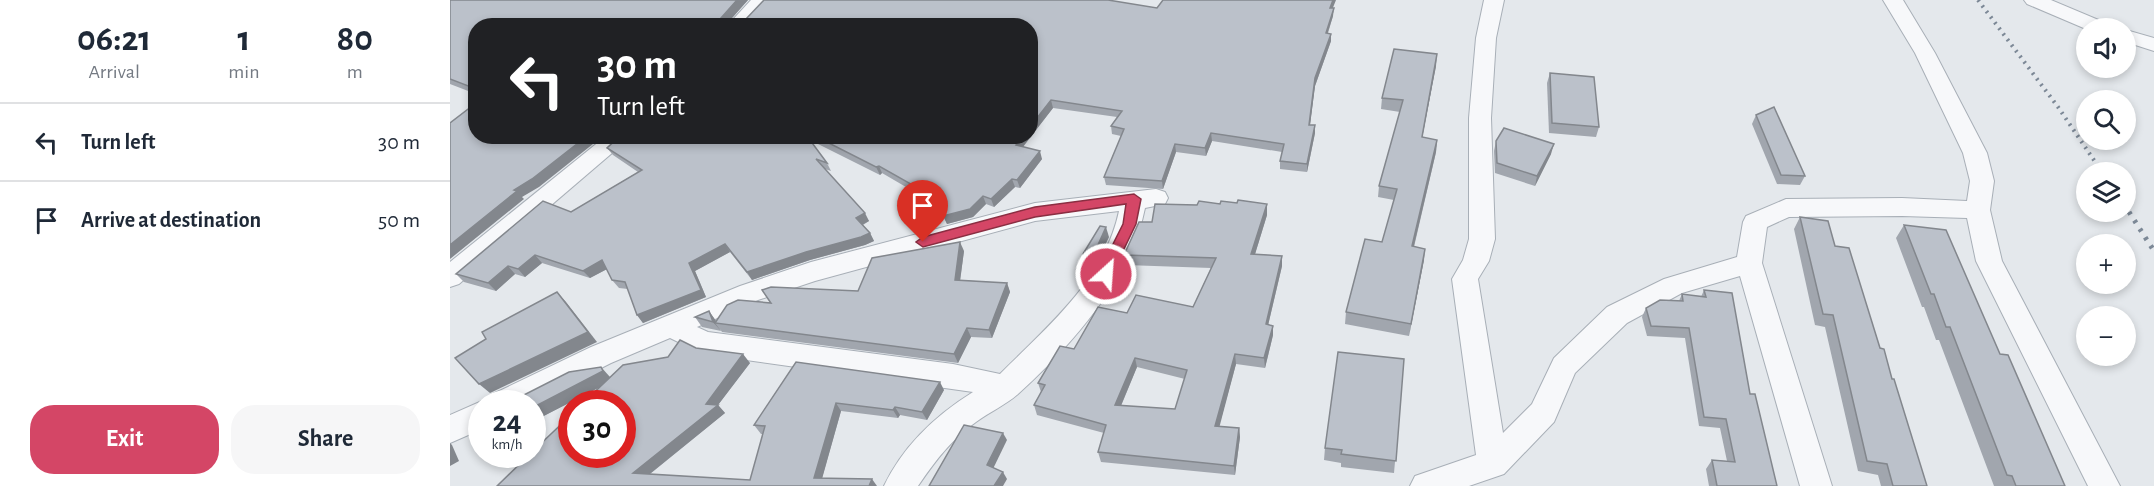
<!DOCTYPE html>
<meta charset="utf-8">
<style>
body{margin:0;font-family:"Alegreya Sans",sans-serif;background:#f6f6f7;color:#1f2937;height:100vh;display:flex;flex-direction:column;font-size:22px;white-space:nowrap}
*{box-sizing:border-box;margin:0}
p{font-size:20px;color:#747a83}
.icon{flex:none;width:33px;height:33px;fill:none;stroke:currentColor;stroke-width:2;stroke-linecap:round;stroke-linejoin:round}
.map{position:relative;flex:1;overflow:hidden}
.side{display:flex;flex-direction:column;background:#fff;width:450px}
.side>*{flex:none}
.hud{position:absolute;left:18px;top:18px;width:570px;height:126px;border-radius:24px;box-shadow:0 3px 9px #0003;background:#202124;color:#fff;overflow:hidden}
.fabs{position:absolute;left:1626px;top:18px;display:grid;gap:12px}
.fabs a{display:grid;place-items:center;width:60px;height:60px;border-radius:50%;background:#fff;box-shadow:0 3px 9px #0003;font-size:30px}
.speed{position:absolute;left:18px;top:390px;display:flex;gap:12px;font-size:30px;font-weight:700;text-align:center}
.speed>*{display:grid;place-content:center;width:78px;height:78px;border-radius:50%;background:#fff;box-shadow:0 3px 9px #0003;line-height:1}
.speed small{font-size:15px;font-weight:400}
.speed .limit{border:9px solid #d22;background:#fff;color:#111}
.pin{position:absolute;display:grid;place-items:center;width:51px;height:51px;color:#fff;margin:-62px -26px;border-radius:50% 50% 50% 0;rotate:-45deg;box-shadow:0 0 6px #0007}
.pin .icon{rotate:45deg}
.me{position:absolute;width:66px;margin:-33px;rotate:26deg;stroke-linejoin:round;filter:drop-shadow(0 0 4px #0008)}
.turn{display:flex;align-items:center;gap:21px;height:126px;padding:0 30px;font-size:27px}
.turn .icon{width:78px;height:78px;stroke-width:2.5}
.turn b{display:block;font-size:42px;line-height:51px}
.eta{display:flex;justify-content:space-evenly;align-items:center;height:102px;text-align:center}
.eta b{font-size:36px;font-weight:600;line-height:42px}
.cta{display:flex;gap:12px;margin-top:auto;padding:12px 30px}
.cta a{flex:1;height:69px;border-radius:24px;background:#d44666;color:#fff;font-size:24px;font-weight:600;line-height:69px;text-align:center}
.cta a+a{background:#f6f6f7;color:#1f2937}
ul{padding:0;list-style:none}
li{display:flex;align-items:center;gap:18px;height:78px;padding:0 30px;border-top:2px solid #e0e1e3}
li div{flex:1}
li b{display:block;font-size:22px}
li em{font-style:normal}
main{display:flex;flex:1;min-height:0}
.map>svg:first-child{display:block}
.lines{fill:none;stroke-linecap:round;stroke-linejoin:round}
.street-casing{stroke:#a8afb7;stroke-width:2}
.street{fill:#f7f8fa;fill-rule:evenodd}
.rail-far1{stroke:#7c8896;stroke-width:4;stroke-dasharray:2 5;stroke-linecap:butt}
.rail{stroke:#7c8896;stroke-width:5;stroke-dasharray:3 7;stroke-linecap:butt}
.wall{fill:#a1a6ae;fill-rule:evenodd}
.shaded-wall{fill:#83878d}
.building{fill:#bbc1ca;stroke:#83878d;stroke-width:1.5;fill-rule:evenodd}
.route{fill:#d44666;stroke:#8a2e42;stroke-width:1.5}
</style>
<main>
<section class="side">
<div class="eta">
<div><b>06:21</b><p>Arrival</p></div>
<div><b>1</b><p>min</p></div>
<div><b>80</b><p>m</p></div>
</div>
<ul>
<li><svg class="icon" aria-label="left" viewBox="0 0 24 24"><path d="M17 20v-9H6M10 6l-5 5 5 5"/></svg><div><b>Turn left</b></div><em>30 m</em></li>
<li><svg class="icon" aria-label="arrive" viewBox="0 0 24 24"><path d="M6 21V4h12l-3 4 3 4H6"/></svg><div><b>Arrive at destination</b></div><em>50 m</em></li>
</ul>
<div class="cta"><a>Exit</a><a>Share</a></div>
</section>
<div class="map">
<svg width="1704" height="486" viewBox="0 0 1704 486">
<rect width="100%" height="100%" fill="#e4e8ec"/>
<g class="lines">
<g class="street-casing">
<g id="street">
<polygon points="301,0 322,0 299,26 277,26"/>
<polygon points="1034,0 1054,0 1046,38 1041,118 1045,239 1039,261 1028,279 1053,433 1082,404 1104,358 1157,307 1214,279 1287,257 1293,222 1296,216 1336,199 1452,198 1517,201 1520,181 1513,153 1465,53 1433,0 1453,0 1485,53 1537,153 1544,181 1540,210 1552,261 1670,486 1638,486 1526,261 1517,218 1452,216 1339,217 1317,227 1312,263 1382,486 1350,486 1290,276 1232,293 1177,323 1125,373 1104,422 1054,474 1019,486 960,486 965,476 1026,455 1002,279 1013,260 1019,239 1019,118 1026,38"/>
<polygon points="1574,0 1601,0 1658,24 1661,28 1636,29 1577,4"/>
<polygon points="1676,30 1704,38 1704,51 1676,42"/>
<polygon points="156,136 182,136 9,284 0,287 0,262"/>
<path d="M706,189L715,192L718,198L715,204L695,208C681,279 620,347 568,394C556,405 539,412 526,422C500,441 486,460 468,486H434C453,446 486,415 523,392L253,354L220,338L161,363L80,404H32V429L0,443V415L32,401L37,403L41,395L141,347L290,286L361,262L585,203ZM669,211C655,279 597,327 550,374L503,364L258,332L247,327L308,300L365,281L585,221Z"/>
</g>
</g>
<use href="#street" class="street"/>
<g class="rail-far1">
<polyline points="1528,0 1608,107 1652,172"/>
<polyline points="1676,208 1680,214"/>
</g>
<polyline class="rail" points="1679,212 1704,251"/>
</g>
<g class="wall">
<polygon points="0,0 298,0 280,20 707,8 883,8 883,16 878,33 881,34 881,41 865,86 860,125 865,133 857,172 830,169 830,161 832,152 762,141 756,156 726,152 713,189 656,185 654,177 671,136 662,134 661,126 667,117 603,108 573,147 592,159 570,188 565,187 544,207 536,204 523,217 497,224 494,215 482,210 478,202 480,201 432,173 430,175 358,139 377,163 381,171 375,169 419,221 413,225 420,233 424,241 415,245 360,260 302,280 280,252 245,271 256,297 193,323 187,315 178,289 169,288 162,280 157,269 140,278 92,263 75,277 65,274 46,291 14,282 6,274 121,212 188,172 163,155 157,148 170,136 580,136 26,26 26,94 0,84"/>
<polygon points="986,66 972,138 987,140 986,152 964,247 974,260 959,336 895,324 896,312 932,242 944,200 928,197 929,186 950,112 931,109 932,98"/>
<polygon points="1100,73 1149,127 1146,137 1099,133 1097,83"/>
<polygon points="1306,115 1355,176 1350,185 1327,184 1302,124"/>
<polygon points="1046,141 1101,154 1085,186 1045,173 1044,151"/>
<path d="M787,203L817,204V215L805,254L832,256V266L818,325L823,335L815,368L786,364L769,426L789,428L790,437L785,475L651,462L648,452L654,433L587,415L584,405L591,392L588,383L624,349L677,313L743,307L761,268L676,265L674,255L702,222L747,205ZM687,367L735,379L725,409L671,406Z"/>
<polygon points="1350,217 1385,246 1430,348 1442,379 1477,486 1431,486 1428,475 1408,471 1375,327 1365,325 1344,229"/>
<polygon points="1454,225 1550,354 1615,486 1544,486 1489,340 1486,340 1474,307 1472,307 1446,238"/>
<polygon points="659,237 645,265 636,264 633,254"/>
<polygon points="514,251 510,280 557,283 560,292 542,338 521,337 508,363 272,332 270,329 271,331 252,327 245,317 259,311 266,321 320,303 312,290 408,291"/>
<polygon points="1254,290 1300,394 1327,486 1259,486 1256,469 1262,460 1277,461 1270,428 1249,426 1235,338 1197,336 1192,317 1196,308 1229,301 1232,294 1251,297"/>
<polygon points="246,348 300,363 268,405 275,413 200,474 300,480 313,434 311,434 304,425 346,362 494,390 477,420 450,415 448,418 391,411 372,478 47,486 149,387 82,422 82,404 70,397 160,377"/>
<polygon points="954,359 944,473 891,467 891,463 874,460 875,448"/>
</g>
<g class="shaded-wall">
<polygon points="287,0 298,0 275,26 271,18"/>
<polygon points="883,0 886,0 880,15 880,8"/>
<polygon points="884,8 883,16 875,41 876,33"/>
<polygon points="881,34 881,41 865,86 859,133 859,125 865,78"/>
<polygon points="987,54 986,66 970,149 972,137"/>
<polygon points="601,100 603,108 568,153 566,145 573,136 580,136 580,127"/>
<polygon points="865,125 865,133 857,172 857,164"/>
<polygon points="761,133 762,141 756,156 755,148"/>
<polygon points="137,136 153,136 89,187 72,197 74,199 0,259 0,245 64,190"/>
<polygon points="987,140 986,152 961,258 962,246"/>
<polygon points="725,144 726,152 713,189 712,181"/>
<polygon points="1104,144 1101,154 1085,186 1087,176"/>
<polygon points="590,151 592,159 570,188 567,180"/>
<polygon points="429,166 432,173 430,175 426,167"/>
<polygon points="562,179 565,187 544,207 541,199"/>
<polygon points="533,196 536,204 523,217 497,224 493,216"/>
<polygon points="817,204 817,215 802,264 801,254"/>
<polygon points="415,213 419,221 410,226 406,218"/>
<polygon points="656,227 659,237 645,265 642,255"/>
<polygon points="420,233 424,241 415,245 360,260 302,280 297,272 356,252"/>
<polygon points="510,242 514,251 509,289 505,280"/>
<polygon points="275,244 280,252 245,271 256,297 193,323 187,315 239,263"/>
<polygon points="975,249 974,260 959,336 961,324"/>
<polygon points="85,255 92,263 75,277 68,269"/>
<polygon points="832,256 832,266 816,334 816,324"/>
<polygon points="152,260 159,268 140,278 133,271"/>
<polygon points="58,266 65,274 46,291 38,283"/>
<polygon points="557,283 560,292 542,338 539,330"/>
<polygon points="107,292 116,302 147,342 40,393 29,384"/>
<polygon points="259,311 266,321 265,323 271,331 263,322"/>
<polygon points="823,326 823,335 815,368 814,358"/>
<polygon points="517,328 521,337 508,363 504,354"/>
<polygon points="293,354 300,363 268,405 275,413 191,481 183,473 256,404"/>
<polygon points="785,354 786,364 767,436 765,426"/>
<polygon points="685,358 687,367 667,415 665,405"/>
<polygon points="151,367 160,377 162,381 82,422 82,408"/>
<polygon points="490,382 494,390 477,420 472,412"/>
<polygon points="386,403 391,411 370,486 364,478"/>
<polygon points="445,407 450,415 448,418 443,410"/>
<polygon points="789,428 790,437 785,475 784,466"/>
<polygon points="553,433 557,440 541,473 537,465"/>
<polygon points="0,443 2,445 9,461 0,466"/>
<polygon points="553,472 557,479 553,486 544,486"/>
<polygon points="422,479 427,486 419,486"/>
</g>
<g class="building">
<polygon points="0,0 287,0 271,18 273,20 295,20 314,0 658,0 707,8 713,0 883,0 880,8 884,8 876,33 881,34 865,78 859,125 865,125 857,164 830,161 834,144 761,133 755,148 725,144 712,181 654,177 674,129 661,126 672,111 601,100 580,127 580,26 26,26 26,89 0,79"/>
<polygon points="944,49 987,54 972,137 987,140 962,246 975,249 961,324 896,312 915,239 932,242 947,189 929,186 953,100 932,98"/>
<polygon points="1100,73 1144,77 1149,127 1102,123"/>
<polygon points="26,103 26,136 137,136 82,179 64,190 67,191 0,245 0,123"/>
<polygon points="1324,107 1355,176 1331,175 1306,115"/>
<polygon points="1054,128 1104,144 1087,176 1047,163 1046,141"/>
<polygon points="170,136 357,136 377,163 366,159 415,213 406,218 420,233 411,237 356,252 297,272 275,244 239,263 251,290 187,315 175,282 162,280 152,260 133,271 85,255 68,269 58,266 38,283 6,274 93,201 121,212 192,170 157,148"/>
<polygon points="365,136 573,136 566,145 590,151 567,180 562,179 541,199 533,196 520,209 493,216 494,209 478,202 484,197 429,166 426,167"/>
<path d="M788,200L817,204L801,254L832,256L816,324L823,326L814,358L785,354L765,426L789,428L784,466L648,452L656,425L584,405L595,385L588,383L610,346L624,349L648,307L677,313L686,295L743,307L766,258L674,255L689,222H702L705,204L747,205L749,201L770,204L771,201L787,203ZM685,358L737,370L725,409L665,405Z"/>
<polygon points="1350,217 1378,221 1385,246 1399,248 1430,348 1434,349 1442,379 1444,379 1477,486 1443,486 1437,464 1417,461 1383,315 1373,314"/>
<polygon points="1454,225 1496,230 1550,354 1558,355 1615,486 1566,486 1562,476 1557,475 1500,327 1496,327 1484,294 1481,294"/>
<polygon points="650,226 656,227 647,247 642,255 633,254"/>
<polygon points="510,242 505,280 557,283 539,330 517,328 504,354 265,323 277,305 288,300 321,303 312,290 321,287 408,291 422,258"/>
<polygon points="1254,290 1282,293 1300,394 1305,394 1327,486 1267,486 1262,460 1285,462 1276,419 1254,417 1239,328 1201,326 1196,308 1210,300 1233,301 1232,294 1256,297"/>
<polygon points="107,292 138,332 29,384 5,358 36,339 32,332"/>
<polygon points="259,311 263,322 245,317"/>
<polygon points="230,340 246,348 293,354 256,404 268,405 183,473 300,480 315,426 304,425 346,362 490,382 472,412 445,407 443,410 386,403 364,478 422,479 419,486 47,486 80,454 82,454 82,452 122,414 122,454 172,454 172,404 132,404 173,365 218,357"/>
<polygon points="888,352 954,359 946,461 891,454 892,450 875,448"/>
<polygon points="151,367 153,371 82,408 82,404 47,404 41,397 70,397 119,372"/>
<polygon points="514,425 553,433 537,465 553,472 544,486 479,486"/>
</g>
<polygon class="route" points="684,194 691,199 686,224 660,278 656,279 648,274 673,224 676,204 585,217 473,247 466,242 473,237 585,207"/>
</svg>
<div class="fabs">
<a><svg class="icon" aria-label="sound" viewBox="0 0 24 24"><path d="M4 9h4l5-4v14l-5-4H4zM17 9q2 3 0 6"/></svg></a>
<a><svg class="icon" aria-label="search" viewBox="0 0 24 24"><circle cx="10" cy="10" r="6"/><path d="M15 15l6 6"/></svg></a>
<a><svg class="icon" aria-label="layers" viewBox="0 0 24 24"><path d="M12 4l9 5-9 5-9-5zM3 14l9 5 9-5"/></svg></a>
<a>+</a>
<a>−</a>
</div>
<div class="speed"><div>24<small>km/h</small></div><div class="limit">30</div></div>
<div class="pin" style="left:473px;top:242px;background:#d93025"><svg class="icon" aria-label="arrive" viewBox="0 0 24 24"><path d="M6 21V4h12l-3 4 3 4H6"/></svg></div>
<svg class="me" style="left:656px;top:274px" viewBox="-20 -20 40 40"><circle r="17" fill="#d44666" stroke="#fff" stroke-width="3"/><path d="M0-11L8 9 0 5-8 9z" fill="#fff"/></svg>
<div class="hud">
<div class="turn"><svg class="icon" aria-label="left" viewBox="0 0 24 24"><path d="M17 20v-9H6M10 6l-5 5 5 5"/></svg><div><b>30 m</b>Turn left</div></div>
</div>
</div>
</main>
